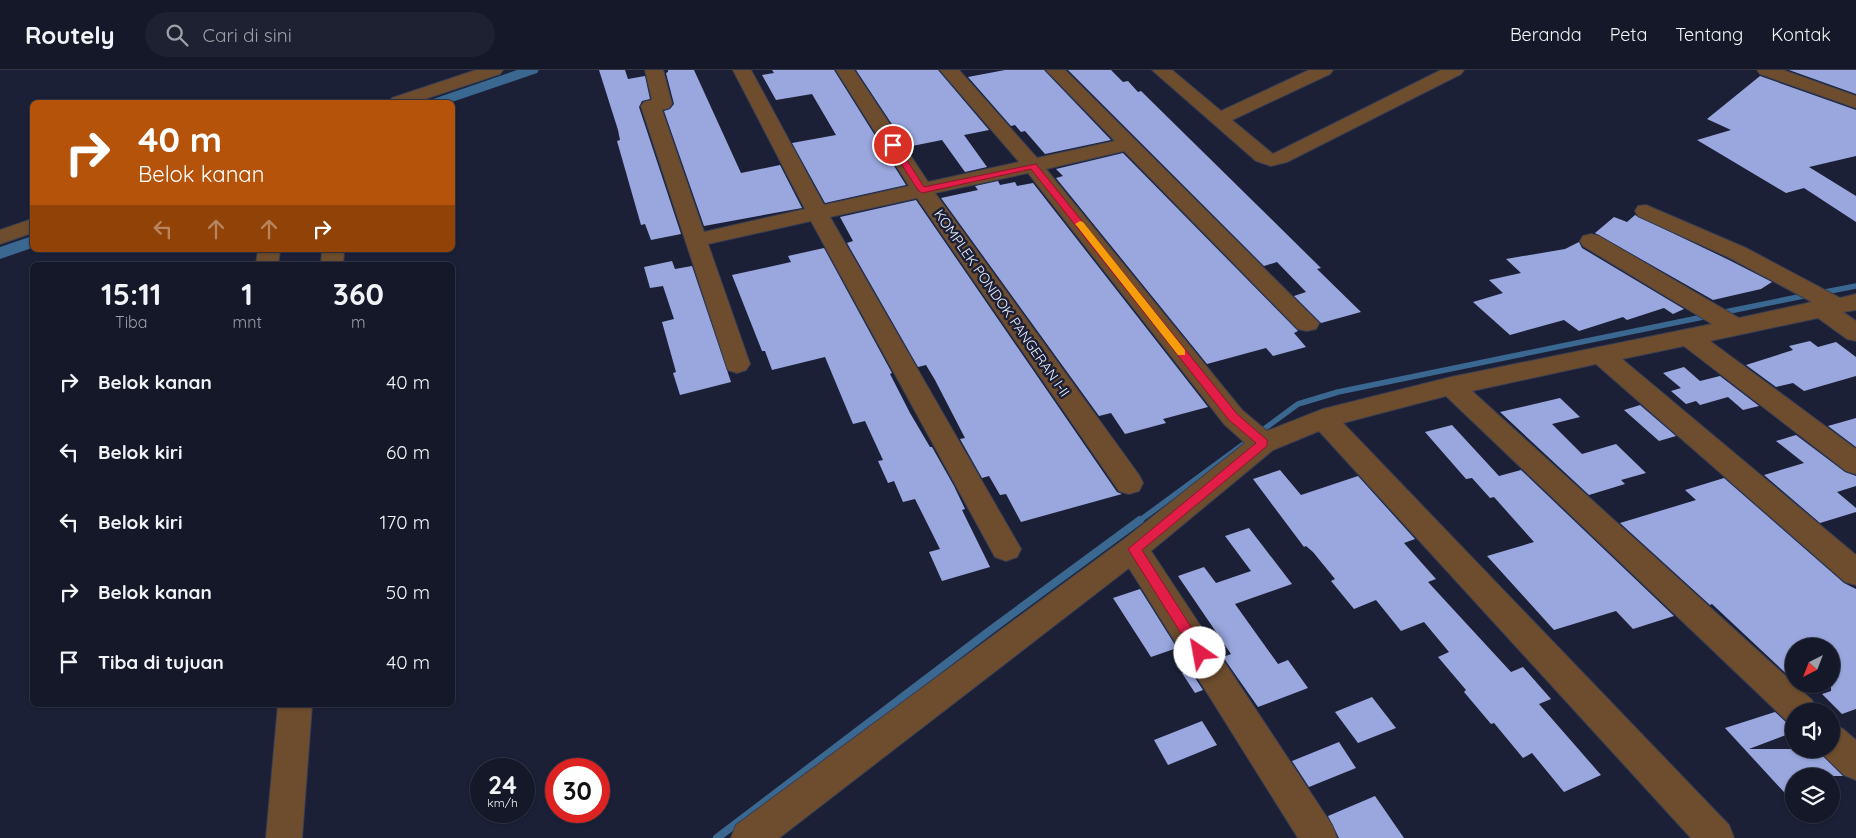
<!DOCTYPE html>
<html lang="id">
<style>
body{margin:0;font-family:Quicksand,sans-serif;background:#1d2131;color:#f1f3f6;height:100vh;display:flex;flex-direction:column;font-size:19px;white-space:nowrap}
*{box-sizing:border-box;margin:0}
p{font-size:16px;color:#9da0a8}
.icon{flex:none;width:28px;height:28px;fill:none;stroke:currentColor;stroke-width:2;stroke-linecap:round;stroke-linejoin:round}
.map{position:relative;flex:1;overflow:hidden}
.drawer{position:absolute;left:30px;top:192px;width:425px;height:445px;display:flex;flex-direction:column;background:#141829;border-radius:8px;box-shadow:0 1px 4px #0004,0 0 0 1px #333746}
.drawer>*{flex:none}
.guide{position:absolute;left:30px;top:30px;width:425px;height:152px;border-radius:8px;box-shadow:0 1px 4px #0004,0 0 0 1px #333746;background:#b45309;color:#fff;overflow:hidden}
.needle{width:32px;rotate:222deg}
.buttons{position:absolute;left:1785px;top:568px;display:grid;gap:10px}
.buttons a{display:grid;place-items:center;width:55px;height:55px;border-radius:50%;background:#141829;box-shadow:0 1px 4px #0004,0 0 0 1px #333746;font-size:25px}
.speed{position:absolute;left:470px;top:688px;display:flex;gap:10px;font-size:25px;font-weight:700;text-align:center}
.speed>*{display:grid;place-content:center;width:65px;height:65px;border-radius:50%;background:#141829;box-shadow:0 1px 4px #0004,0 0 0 1px #333746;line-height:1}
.speed small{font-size:12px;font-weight:400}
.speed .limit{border:8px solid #d22;background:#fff;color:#111}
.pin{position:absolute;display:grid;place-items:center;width:42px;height:42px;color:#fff;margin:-21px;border:2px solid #fff;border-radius:50%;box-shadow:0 1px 5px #0007}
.me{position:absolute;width:55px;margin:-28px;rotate:327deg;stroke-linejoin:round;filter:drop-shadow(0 0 4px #0008)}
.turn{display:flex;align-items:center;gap:18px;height:105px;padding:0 25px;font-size:22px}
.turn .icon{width:65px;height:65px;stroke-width:2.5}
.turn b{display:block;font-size:35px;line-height:42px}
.lanes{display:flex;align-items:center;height:48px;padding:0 25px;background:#0003;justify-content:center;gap:25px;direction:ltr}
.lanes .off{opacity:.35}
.eta{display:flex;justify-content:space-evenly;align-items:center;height:85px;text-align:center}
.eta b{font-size:30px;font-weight:700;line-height:35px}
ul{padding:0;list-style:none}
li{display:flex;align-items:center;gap:15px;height:70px;padding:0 25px}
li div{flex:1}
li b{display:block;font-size:19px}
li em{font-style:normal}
header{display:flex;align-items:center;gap:30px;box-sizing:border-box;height:70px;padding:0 25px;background:#141829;border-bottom:1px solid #333746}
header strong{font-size:24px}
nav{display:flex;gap:28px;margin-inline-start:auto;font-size:18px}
.search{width:350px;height:45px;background:#1d2131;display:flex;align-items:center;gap:12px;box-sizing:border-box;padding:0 18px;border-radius:28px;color:#9da0a8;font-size:19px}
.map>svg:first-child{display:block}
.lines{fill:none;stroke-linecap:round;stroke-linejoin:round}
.stream-far1{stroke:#3a6890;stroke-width:5.5}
.stream{stroke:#3a6890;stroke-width:8}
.canal{fill:#3a6890;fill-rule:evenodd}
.building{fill:#99a7de}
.minor-casing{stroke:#383d53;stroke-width:2}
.minor{fill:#6e4d2e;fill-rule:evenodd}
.route{fill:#e11d48;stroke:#92132f}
.slow{fill:#f59e0b}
.labels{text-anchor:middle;stroke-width:5;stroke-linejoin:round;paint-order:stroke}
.street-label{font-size:14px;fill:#edf0fd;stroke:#1b2037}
</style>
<header>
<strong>Routely</strong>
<div class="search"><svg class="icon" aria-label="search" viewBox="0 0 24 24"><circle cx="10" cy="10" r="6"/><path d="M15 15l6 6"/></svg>Cari di sini</div>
<nav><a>Beranda</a><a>Peta</a><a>Tentang</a><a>Kontak</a></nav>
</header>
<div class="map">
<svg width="1856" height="768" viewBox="0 0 1856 768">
<rect width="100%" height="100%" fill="#1b2037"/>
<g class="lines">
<g class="stream-far1">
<polyline points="1820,223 1856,216"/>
<polyline points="1720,243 1808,225"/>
<polyline points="1139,451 1298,334 1338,322 1708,246"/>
</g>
<polyline class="stream" points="717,768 992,559 1140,450"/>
<g class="canal">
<polygon points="517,0 539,0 537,3 452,32 430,32 433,29"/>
<polygon points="32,166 32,178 0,189 0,177"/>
</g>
</g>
<g class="building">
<polygon points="599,0 625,0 628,9 645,6 650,29 642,31 639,37 681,164 651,170 645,154 641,155 617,71 620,70 618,60"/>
<polygon points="668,0 694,0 741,103 780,95 802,138 704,156 664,41 670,39 674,34 666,3 668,2"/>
<polygon points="772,0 834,0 906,115 825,133 792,73 836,65 812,24 776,30 762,5 774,3"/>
<polygon points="856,0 938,0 989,60 964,65 987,97 965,102 942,70 907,77"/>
<polygon points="1005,0 1044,0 1111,70 1045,84 1025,61 1021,62 1015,55 1011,56 968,7"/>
<polygon points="1068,0 1111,0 1123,12 1128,11 1138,22 1141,21 1321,198 1317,199 1361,242 1321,253 1294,226 1306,222 1277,192 1264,196"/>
<polygon points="1789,0 1856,0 1856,24"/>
<polygon points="1760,6 1856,40 1856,86 1809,97 1856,126 1856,152 1804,118 1786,123 1697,70 1731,60 1707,49"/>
<polygon points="1123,83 1298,261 1294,263 1306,277 1273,286 1266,278 1207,294 1056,108 1063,106 1056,99"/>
<polygon points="998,111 1000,115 1015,112 1017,116 1033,113 1208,337 1163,349 1166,353 1125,364 1111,343 1099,346 941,128 978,120 975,116"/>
<polygon points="916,130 1117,422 1122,424 1021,452 1006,424 1000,425 989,406 982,408 960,369 965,368 935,310 926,295 918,297 847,173 853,171 840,147"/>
<polygon points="1635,145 1729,190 1772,212 1761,219 1713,230 1595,163 1614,147 1627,152"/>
<polygon points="1579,172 1582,178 1684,239 1673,244 1664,238 1627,250 1623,247 1579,261 1564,250 1510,265 1473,232 1503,223 1489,210 1521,203 1506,189 1565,179"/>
<polygon points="824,178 892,303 890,304 910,343 930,377 932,377 954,416 965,439 962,440 990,497 942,511 929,482 940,479 915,429 903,432 894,411 888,413 878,391 883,390 865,351 853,354 825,287 772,300 765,281 762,281 732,205 791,192 788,186"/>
<polygon points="672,191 675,199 692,196 731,312 680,325 673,303 676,302 662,252 674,249 663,216 650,218 644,197"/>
<polygon points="1810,271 1818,277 1836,272 1856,287 1856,306 1804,321 1793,313 1776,317 1746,295 1793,280 1789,276"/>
<polygon points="1684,297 1700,311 1720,306 1759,336 1743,340 1728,327 1700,335 1696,331 1686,334 1671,321 1681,318 1663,303"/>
<polygon points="1560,328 1580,347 1552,354 1582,384 1616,374 1646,403 1621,410 1625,414 1589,425 1500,342"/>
<polygon points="1640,335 1676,366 1659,371 1624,340"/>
<polygon points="1856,348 1856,377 1828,356"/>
<polygon points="1452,355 1499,406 1521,400 1674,546 1633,559 1616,541 1554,560 1487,486 1534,472 1494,427 1490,428 1472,408 1466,409 1425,362"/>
<polygon points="1796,365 1845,402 1856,406 1856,416 1837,422 1856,438 1856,442 1820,453 1764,405 1804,393 1776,371"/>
<polygon points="1280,400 1301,425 1358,406 1415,469 1404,473 1436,509 1428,512 1511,602 1523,597 1551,629 1539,634 1601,705 1564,722 1532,683 1523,688 1494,653 1491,654 1464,622 1466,620 1438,587 1449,582 1424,552 1401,561 1376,530 1354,539 1331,511 1335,509 1313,482 1306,476 1304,477 1253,409"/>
<polygon points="1724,408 1844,513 1856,519 1856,639 1842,644 1822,624 1831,621 1831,576 1794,576 1794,611 1712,534 1710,535 1620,453 1696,430 1685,420"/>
<polygon points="1249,458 1292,514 1235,534 1278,594 1288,590 1308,618 1258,637 1223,587 1231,584 1178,506 1204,497 1216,513 1251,501 1225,466"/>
<polygon points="1140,519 1177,578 1151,587 1113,528"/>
<polygon points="1190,600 1203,620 1195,623 1182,603"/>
<polygon points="1372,627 1396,658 1358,673 1335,642"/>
<polygon points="1775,642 1787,653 1794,656 1794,662 1749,679 1816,679 1843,706 1794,706 1794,733 1725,658"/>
<polygon points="1202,651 1217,675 1168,695 1154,670"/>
<polygon points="1339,672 1356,698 1309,717 1292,691"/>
<polygon points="1375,726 1404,768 1339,768 1328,746"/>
</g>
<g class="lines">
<g class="minor-casing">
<g id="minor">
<polygon points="476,0 503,0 500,4 416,32 389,32 392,28"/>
<polygon points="645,0 663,0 672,34 669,38 662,40 704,162 805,139 733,0 751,0 824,135 909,116 836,0 854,0 928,112 1019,92 940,0 959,0 1037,88 1115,71 1046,0 1065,0 1319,253 1316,259 1307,261 1298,259 1124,81 1046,99 1242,340 1267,361 1323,339 1451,307 1712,254 1583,176 1580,171 1583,166 1591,164 1599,166 1739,248 1812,232 1730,188 1638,146 1635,141 1638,136 1646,135 1746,178 1840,228 1856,224 1856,240 1843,242 1856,251 1856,271 1847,269 1818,248 1710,271 1856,379 1856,404 1846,401 1684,276 1622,289 1856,485 1856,515 1845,512 1596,294 1472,321 1812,630 1817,641 1794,641 1794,654 1788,652 1446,326 1343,353 1729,755 1734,768 1691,768 1319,361 1273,380 1151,481 1332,755 1337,768 1298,768 1129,498 779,768 731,768 736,755 1127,467 1245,373 1224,354 1028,103 935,123 1139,405 1143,413 1139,421 1129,424 1119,421 917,128 830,147 1021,479 1017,487 1006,491 995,487 811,151 708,174 750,294 746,300 737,303 728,300 641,36 644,32 652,30"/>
<polygon points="1152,0 1172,0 1221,41 1309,0 1333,0 1330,4 1232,50 1273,84 1441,0 1464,0 1461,4 1287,92 1271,96 1256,91"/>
<polygon points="1757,0 1783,0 1856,26 1856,38 1760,4"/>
<polygon points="32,149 32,163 0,174 0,160"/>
<polygon points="258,180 280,180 278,195 256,195"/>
<polygon points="322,180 344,180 343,195 321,195"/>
<polygon points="278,635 312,635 302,768 266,768"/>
<polygon points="1831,654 1843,659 1856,670 1856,710 1844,705 1819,681 1818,679 1831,679"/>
</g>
</g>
<use href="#minor" class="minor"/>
</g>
<polygon class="route" points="890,73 896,73 924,117 1036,94 1237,344 1267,370 1267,376 1142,480 1205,579 1207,583 1205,587 1196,587 1128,479 1256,373 1229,350 1031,99 922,123 918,120 889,75"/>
<polygon class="slow" points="1080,151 1083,152 1185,280 1185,285 1178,285 1077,156 1075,154"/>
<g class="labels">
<g class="street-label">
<text transform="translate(1002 233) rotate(55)" y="5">KOMPLEK PONDOK PANGERAN I-II</text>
</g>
</g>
</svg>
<div class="buttons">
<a><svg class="needle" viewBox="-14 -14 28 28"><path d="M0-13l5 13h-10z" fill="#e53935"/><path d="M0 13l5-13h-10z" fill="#9da0a8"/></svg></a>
<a><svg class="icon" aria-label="sound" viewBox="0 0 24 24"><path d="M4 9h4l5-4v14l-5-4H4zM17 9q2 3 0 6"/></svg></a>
<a><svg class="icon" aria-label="layers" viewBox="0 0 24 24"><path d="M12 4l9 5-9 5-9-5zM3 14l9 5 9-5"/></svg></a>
</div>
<div class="speed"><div>24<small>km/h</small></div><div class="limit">30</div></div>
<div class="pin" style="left:893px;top:75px;background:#d93025"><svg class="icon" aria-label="arrive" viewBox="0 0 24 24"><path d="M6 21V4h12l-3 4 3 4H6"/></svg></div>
<svg class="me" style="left:1200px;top:583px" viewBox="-20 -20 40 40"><circle r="19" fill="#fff"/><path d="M0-13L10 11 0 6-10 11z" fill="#e11d48"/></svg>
<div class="guide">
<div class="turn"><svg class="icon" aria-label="right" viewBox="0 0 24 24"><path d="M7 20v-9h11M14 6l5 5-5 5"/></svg><div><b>40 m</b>Belok kanan</div></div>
<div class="lanes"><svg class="icon off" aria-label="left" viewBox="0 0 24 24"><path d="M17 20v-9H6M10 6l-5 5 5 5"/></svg><svg class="icon off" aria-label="ahead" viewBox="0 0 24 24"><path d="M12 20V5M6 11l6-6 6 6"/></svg><svg class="icon off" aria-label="ahead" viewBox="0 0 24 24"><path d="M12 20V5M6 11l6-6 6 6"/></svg><svg class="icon" aria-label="right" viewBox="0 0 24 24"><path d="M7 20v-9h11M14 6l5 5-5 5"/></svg></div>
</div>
<section class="drawer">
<div class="eta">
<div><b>15:11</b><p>Tiba</p></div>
<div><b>1</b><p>mnt</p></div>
<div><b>360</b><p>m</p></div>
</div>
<ul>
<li><svg class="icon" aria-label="right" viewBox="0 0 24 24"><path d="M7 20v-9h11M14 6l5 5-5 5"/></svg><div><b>Belok kanan</b></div><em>40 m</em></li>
<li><svg class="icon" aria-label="left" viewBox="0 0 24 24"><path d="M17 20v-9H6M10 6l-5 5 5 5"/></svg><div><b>Belok kiri</b></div><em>60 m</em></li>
<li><svg class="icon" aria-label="left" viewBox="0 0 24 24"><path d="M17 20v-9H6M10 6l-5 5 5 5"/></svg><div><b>Belok kiri</b></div><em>170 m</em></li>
<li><svg class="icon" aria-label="right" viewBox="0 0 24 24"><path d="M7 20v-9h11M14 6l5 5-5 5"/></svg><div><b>Belok kanan</b></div><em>50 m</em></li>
<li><svg class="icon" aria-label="arrive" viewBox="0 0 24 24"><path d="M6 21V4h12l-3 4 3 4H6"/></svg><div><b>Tiba di tujuan</b></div><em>40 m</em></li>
</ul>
</section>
</div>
